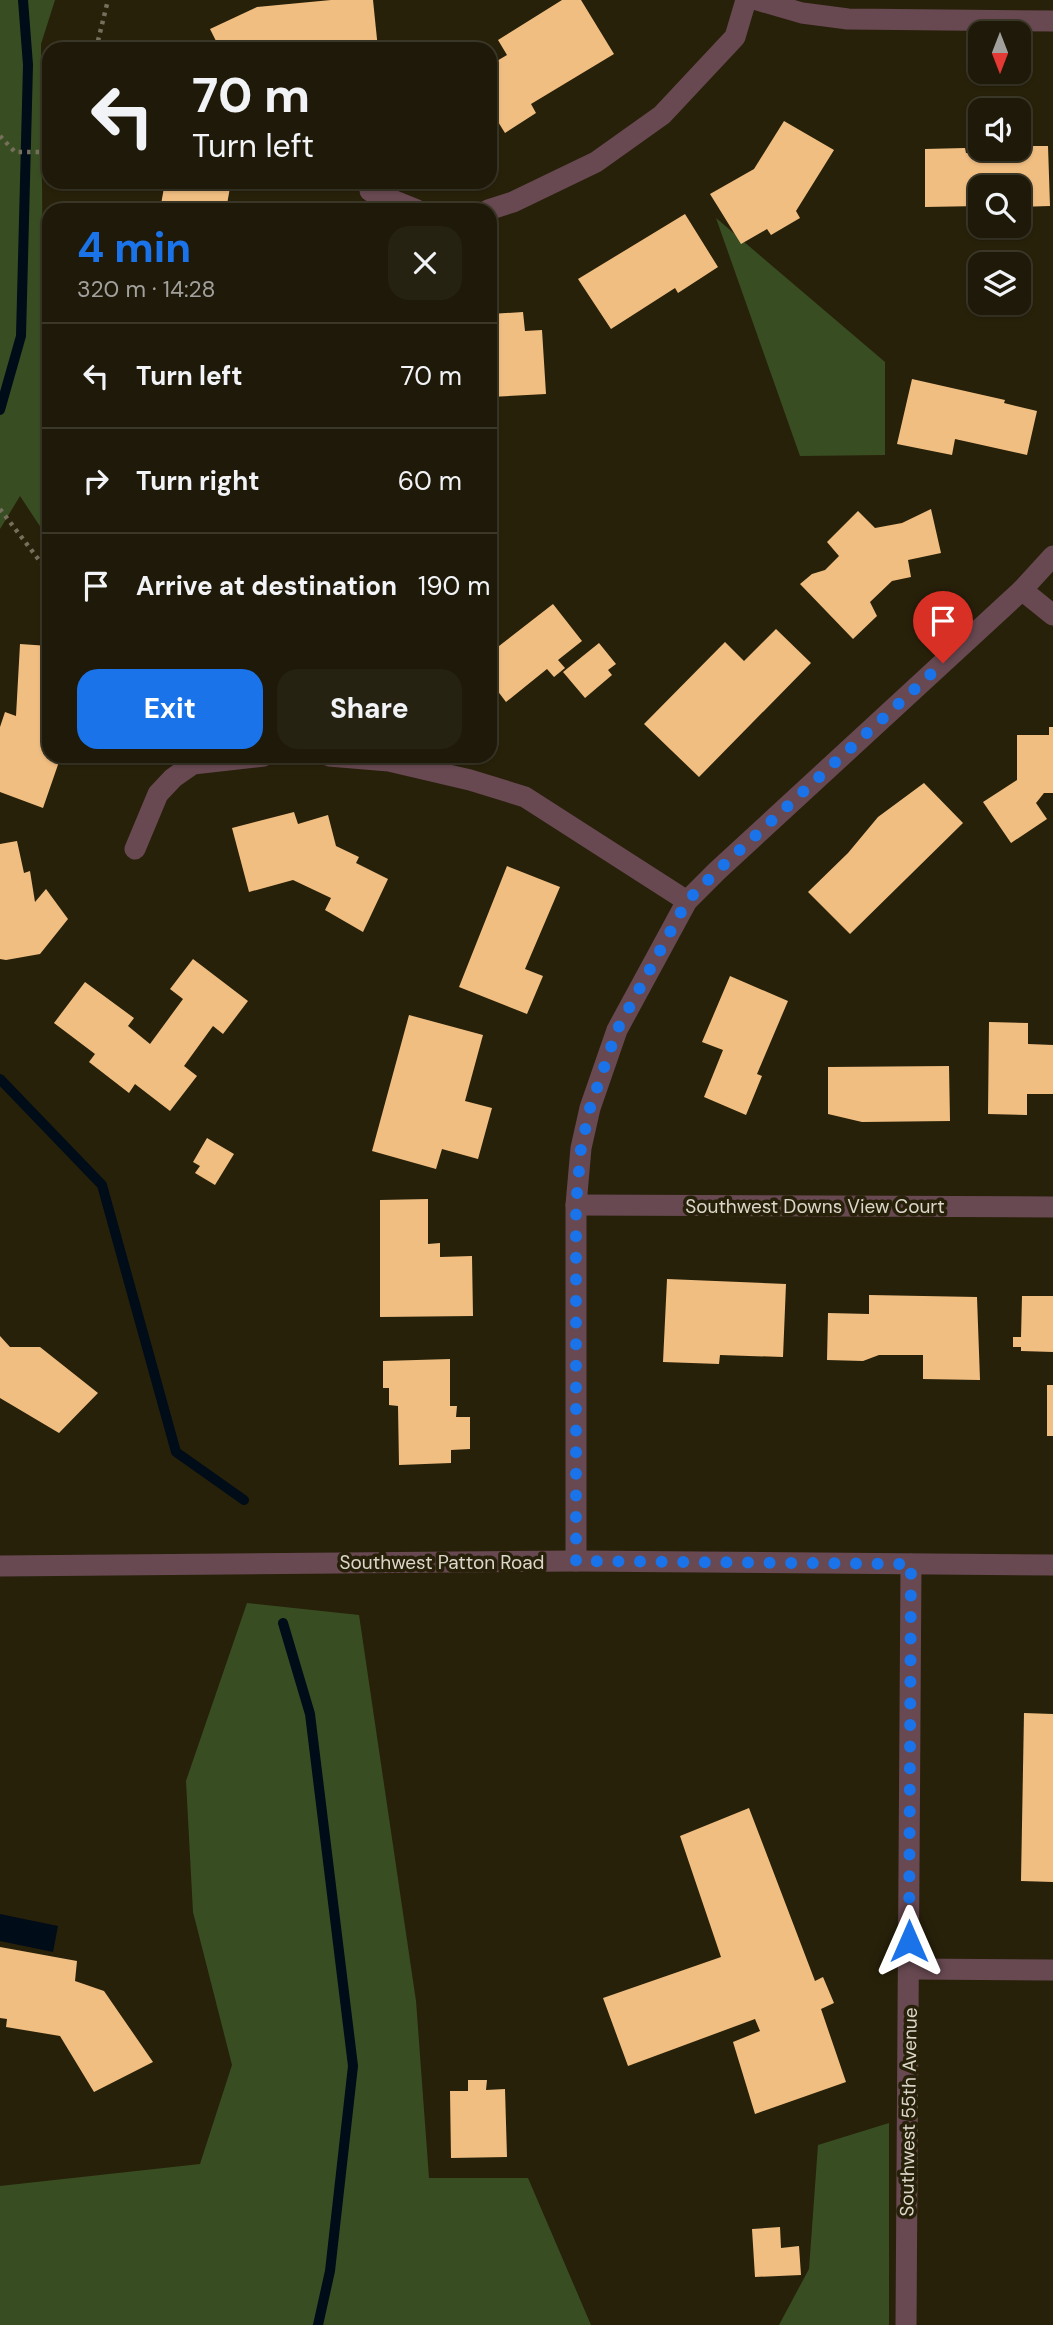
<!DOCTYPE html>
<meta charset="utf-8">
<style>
body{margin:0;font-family:"DM Sans",sans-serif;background:#262212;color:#f1f3f6;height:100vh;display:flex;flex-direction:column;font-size:26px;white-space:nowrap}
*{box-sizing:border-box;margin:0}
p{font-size:23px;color:#a1a09c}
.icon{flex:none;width:38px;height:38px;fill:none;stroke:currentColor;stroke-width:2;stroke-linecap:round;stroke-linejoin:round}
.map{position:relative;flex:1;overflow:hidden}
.panel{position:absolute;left:42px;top:203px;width:455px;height:560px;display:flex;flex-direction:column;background:#1e1908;border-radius:21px;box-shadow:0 2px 5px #0004,0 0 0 2px #3c3829}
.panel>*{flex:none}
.banner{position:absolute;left:42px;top:42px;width:455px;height:147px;border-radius:21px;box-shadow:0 2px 5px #0004,0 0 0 2px #3c3829;background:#1e1908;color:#f1f3f6;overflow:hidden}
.needle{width:46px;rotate:180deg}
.controls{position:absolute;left:968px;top:21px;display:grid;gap:14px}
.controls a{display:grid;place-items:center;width:63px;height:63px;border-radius:14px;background:#1e1908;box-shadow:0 2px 5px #0004,0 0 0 2px #3c3829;font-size:35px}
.pin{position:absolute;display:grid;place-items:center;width:60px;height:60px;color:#fff;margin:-72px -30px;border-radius:50% 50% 50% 0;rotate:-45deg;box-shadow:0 0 7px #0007}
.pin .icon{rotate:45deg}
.me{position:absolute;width:77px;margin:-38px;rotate:0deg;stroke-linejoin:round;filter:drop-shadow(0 0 5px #0008)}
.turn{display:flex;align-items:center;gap:24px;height:147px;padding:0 35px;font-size:32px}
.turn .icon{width:91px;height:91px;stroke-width:2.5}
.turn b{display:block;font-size:49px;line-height:60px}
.round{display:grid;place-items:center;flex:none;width:74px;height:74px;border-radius:21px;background:#262212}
.headline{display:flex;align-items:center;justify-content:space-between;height:119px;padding:0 35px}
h1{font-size:42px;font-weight:700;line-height:52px;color:#1a73e8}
.action{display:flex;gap:14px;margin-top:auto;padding:14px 35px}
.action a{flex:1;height:80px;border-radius:21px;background:#1a73e8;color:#fff;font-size:28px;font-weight:700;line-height:80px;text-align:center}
.action a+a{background:#262212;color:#f1f3f6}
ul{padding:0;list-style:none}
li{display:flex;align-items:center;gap:21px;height:105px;padding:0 35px;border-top:2px solid #3c3829}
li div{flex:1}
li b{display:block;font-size:26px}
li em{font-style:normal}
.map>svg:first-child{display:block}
.green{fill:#384e22}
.water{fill:#000c18}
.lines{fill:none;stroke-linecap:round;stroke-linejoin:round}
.stream{stroke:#000c18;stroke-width:10}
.building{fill:#f1be82}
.path{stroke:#756f5c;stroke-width:4.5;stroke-dasharray:3.5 5;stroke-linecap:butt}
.minor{stroke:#684952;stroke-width:21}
.route{stroke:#1a73e8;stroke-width:12;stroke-dasharray:0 21.6}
.labels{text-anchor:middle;stroke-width:7;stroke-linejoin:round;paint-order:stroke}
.street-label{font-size:19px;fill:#dcd7ca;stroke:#28210a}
</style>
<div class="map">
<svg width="1053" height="2325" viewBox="0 0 1053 2325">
<rect width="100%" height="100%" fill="#28210a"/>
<g class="green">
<polygon points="0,0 55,0 41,44 44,458 49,468 49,540 20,496 0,529"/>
<polygon points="716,218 885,362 885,455 800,456"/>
<polygon points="247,1603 359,1615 416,2001 429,2178 528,2178 591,2325 0,2325 0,2186 200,2164 232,2065 193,1912 186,1781"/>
<polygon points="889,2123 889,2325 779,2325 809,2269 818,2145"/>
</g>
<polygon class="water" points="0,1914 58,1926 53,1952 0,1941"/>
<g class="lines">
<g class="stream">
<polyline points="0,410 21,336 28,65 23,0"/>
<polyline points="0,1079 102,1185 176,1452 244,1500"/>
<polyline points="283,1623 310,1714 353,2066 330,2271 318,2325"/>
</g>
</g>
<g class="building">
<polygon points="331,0 373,0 378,49 220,49 210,29 257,7"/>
<polygon points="562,0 581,0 614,54 531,104 536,113 505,133 490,109 490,65 507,55 498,40"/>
<polygon points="784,121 834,150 796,211 800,218 771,235 767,229 741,244 710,194 754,169"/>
<polygon points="1018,146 1048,146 1050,206 1018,207 1018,187 980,187 980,206 925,207 925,149 965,148 966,153 992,152 992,149 1018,149"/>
<polygon points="165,182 231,182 226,210 160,210"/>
<polygon points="685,214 718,267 678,293 675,288 611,329 578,279"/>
<polygon points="523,312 525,331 542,330 546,394 490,397 490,314"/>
<polygon points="912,379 1005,400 1004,403 1037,411 1027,455 955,439 952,455 897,444"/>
<polygon points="931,509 941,553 908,560 911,577 892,581 870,602 877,616 853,639 800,584 812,574 825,570 839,556 827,542 858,511 875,528 902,523"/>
<polygon points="553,604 582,641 558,660 565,668 554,677 547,669 506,702 490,681 490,653"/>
<polygon points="776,629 811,663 699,777 644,724 725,642 744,661"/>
<polygon points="599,643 616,664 608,670 612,675 585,698 563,672"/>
<polygon points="20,644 49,646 49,737 43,754 61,756 43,808 0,792 0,727 5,712 16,716"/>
<polygon points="1049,727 1053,727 1053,793 1044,793 1036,803 1047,819 1011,843 983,802 1017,780 1017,735 1049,735"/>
<polygon points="924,783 963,823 850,934 808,892 848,853 878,817"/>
<polygon points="294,812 298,824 328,815 336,846 359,857 356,863 388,879 363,932 325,910 331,898 293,880 249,892 232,828"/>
<polygon points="17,841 24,873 30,871 35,902 46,889 68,919 40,954 6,960 0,959 0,844"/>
<polygon points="507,866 560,887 525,969 543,976 527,1014 459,987"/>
<polygon points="193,959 248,1001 223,1034 213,1026 184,1066 197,1076 170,1111 135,1084 129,1093 89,1062 95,1054 54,1023 85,982 134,1018 128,1026 150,1044 183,999 170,989"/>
<polygon points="730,976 788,1001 757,1074 762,1076 746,1115 704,1097 723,1050 702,1042"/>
<polygon points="409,1015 483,1035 465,1101 492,1108 478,1159 442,1149 436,1169 372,1151"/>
<polygon points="989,1022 1028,1023 1028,1044 1053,1045 1053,1094 1027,1094 1027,1115 988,1114"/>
<polygon points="949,1066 950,1121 862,1122 828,1114 828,1067"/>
<polygon points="207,1138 234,1154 215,1185 195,1173 200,1166 193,1162"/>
<polygon points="428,1199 428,1244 440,1243 440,1257 472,1256 473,1316 380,1317 380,1200"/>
<polygon points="667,1279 786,1284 783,1357 720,1355 719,1364 663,1362"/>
<polygon points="869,1295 977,1297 980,1380 923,1379 923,1355 879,1355 863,1361 827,1360 828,1313 869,1314"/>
<polygon points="1022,1296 1053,1296 1053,1352 1021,1351 1021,1347 1013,1347 1013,1337 1021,1337"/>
<polygon points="0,1336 10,1347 40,1347 98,1393 59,1433 0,1398"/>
<polygon points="450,1359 450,1406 457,1406 456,1417 470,1417 470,1449 451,1450 451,1463 399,1465 398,1406 389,1405 389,1388 383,1388 383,1361"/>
<rect x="1047" y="1385" width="6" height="51"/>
<polygon points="1024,1713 1053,1714 1053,1882 1021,1881"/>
<polygon points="749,1808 815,1981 823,1977 834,2003 821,2009 846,2082 755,2114 733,2042 760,2031 755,2019 628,2066 603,1998 721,1957 680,1836"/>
<polygon points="0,1947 77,1961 75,1981 104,1991 153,2062 94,2092 60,2036 6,2027 7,2019 0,2018"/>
<polygon points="468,2080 487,2080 486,2090 505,2089 507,2157 451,2158 450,2091 468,2091"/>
<polygon points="780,2227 781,2248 799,2246 801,2275 755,2277 752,2229"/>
</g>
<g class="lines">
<g class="path">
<polyline points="96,49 108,0"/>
<polyline points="0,136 15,152 43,152 49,137"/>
<polyline points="0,509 49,573"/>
</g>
<g class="minor">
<polyline points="757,0 802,13 848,19 1053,21"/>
<polyline points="370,191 417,210"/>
<polyline points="488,210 513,202 596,162 662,115 735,37 746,0"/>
<polyline points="1022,590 1053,615"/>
<polyline points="329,756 389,761 470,780 525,797 687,901"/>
<polyline points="135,849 158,794 173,778 193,764 264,756"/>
<polyline points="576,1205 1053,1207"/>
<polyline points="576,1561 576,1205 581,1148 590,1108 617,1030 687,901 717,871 1022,590 1053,556"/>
<polyline points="0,1566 576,1561 1053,1565"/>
<polyline points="909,1969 1053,1970"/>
<polyline points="906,2325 911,1564"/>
</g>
</g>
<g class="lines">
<polyline class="route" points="909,1941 911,1564 576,1561 576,1205 581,1148 590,1108 617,1030 687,901 717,871 943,663"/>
</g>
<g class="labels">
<g class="street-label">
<text x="815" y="1213">Southwest Downs View Court</text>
<text x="442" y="1569">Southwest Patton Road</text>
<text transform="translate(908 2112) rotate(-89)" y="7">Southwest 55th Avenue</text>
</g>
</g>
</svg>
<div class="controls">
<a><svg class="needle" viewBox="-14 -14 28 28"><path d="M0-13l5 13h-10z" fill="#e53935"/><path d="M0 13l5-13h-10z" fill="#a1a09c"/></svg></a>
<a><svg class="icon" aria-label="sound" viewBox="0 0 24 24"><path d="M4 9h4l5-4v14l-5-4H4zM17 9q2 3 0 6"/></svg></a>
<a><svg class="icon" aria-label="search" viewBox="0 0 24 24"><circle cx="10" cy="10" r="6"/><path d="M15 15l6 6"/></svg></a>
<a><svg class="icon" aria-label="layers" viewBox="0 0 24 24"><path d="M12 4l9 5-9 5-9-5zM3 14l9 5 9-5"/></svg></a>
</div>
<div class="pin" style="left:943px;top:663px;background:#d93025"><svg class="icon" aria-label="arrive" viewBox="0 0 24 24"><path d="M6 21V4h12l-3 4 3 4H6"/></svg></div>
<svg class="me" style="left:909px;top:1941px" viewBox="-20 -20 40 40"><path d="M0-17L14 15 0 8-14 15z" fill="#1a73e8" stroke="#fff" stroke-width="4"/></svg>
<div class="banner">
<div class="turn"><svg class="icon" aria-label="left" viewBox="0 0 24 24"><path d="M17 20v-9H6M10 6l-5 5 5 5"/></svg><div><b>70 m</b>Turn left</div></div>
</div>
<section class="panel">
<div class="headline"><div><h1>4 min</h1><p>320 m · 14:28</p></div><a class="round"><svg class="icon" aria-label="close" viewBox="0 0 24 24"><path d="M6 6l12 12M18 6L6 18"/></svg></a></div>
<ul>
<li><svg class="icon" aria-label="left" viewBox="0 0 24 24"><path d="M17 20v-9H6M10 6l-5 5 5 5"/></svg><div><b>Turn left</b></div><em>70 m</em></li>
<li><svg class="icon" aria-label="right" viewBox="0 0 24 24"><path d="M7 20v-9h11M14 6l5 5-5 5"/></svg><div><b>Turn right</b></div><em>60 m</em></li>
<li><svg class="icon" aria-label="arrive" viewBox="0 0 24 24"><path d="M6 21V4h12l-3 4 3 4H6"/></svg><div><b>Arrive at destination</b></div><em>190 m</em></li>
</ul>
<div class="action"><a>Exit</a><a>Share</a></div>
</section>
</div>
